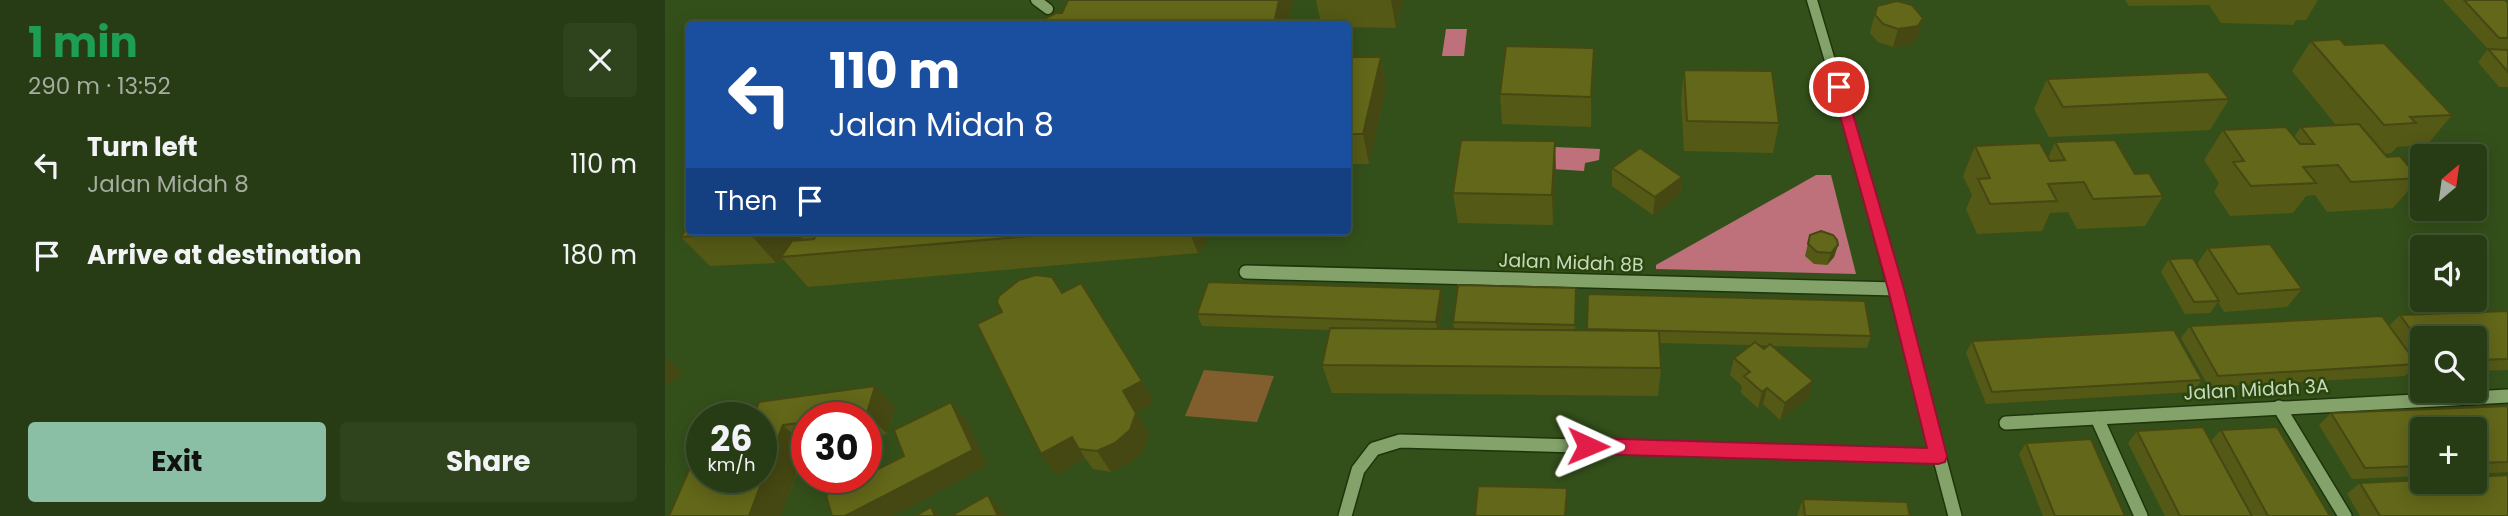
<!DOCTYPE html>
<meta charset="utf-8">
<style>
body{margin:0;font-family:Poppins,sans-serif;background:#2f431d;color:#f1f3f6;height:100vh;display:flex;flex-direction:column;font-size:26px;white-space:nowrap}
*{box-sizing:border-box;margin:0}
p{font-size:23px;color:#a4ada0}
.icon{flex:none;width:38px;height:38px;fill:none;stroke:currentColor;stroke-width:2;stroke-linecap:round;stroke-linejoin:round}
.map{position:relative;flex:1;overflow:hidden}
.details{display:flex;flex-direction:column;background:#273c14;width:665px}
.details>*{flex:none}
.top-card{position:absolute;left:21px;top:21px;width:665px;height:214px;border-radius:7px;box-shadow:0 4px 18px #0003,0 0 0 2px #435634;background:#1a4fa0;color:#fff;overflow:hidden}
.needle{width:46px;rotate:29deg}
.buttons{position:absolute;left:1745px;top:144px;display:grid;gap:14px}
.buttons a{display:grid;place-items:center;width:77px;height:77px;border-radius:7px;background:#273c14;box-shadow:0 4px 18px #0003,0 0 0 2px #435634;font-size:35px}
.speed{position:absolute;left:21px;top:402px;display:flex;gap:14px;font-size:35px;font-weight:700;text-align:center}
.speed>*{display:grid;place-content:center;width:91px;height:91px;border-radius:50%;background:#273c14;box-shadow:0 4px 18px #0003,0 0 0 2px #435634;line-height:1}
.speed small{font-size:18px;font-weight:400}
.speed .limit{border:10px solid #d22;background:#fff;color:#111}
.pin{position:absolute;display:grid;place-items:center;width:60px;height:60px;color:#fff;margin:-30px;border:4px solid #fff;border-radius:50%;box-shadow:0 2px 7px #0007}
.me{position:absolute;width:77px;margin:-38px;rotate:91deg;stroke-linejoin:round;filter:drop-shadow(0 0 5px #0008)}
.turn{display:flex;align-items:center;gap:24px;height:147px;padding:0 28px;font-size:32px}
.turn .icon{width:91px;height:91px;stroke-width:2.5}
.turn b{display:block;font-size:49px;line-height:60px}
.then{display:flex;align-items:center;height:66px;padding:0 28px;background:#0003;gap:14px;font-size:26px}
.round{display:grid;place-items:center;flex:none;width:74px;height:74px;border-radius:7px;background:#2f431d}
.headline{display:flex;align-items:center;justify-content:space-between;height:119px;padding:0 28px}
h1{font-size:42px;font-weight:700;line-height:52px;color:#1e9e55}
.cta{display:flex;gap:14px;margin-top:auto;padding:14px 28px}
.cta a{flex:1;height:80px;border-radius:7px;background:#8abfa5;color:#111;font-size:28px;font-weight:700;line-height:80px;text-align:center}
.cta a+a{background:#2f431d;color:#f1f3f6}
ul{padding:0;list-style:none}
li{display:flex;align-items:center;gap:21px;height:91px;padding:0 28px}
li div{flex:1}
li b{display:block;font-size:26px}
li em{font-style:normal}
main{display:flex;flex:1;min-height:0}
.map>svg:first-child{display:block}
.green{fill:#825e2e}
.water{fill:#bf717b}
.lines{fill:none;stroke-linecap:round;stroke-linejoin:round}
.minor-far1-casing{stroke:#1f340a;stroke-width:13}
.minor-casing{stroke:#1f340a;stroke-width:16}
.minor-far1{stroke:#83a36a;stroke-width:10}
.minor{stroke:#83a36a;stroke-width:13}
.wall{fill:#555916;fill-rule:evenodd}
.shaded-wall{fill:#454812}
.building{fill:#636719;stroke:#454812;stroke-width:2}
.route{fill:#e11d48;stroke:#92132f;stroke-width:2}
.labels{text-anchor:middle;stroke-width:5;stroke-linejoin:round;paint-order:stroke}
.street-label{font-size:19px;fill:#c7d9bb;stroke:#2a450d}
</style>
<main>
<section class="details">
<div class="headline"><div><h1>1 min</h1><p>290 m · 13:52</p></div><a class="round"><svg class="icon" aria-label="close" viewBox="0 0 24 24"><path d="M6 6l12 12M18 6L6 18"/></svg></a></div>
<ul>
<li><svg class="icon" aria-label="left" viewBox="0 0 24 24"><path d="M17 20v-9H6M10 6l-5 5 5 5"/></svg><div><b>Turn left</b><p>Jalan Midah 8</p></div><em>110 m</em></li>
<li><svg class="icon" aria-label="arrive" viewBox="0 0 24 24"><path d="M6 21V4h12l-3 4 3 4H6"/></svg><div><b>Arrive at destination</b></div><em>180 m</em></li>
</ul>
<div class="cta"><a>Exit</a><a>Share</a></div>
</section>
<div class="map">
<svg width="1843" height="516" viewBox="0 0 1843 516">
<rect width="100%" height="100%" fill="#34501a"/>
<polygon class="green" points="539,370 609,376 592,422 520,416"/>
<g class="water">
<polygon points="781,29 802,29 799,56 777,56"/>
<polygon points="890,147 935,149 934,160 920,163 919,171 887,169"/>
<polygon points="1151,175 1166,175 1191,274 991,269 991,265"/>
</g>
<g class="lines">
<g class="minor-far1-casing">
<g id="minor-far1">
<polyline points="371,0 383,9"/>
<polyline points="1147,0 1215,230"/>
</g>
</g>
<g class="minor-casing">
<g id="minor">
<polyline points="1214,229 1290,516"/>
<polyline points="581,272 1231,289"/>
<polyline points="1614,407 1680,516"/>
<polyline points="1432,418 1476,516"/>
<polyline points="1341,423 1843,396"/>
<polyline points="680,516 693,470 709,449 735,441 1273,456"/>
</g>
</g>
<use href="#minor-far1" class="minor-far1"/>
<use href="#minor" class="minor"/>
</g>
<g class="wall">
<polygon points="651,0 738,0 731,28 682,27 682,24 656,24"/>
<polygon points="1460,0 1653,0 1641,20 1631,20 1628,25 1556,23 1544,5 1464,6"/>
<polygon points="1778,0 1840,0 1843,3 1843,87 1834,87 1813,62 1823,49"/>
<polygon points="1212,6 1258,18 1253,36 1248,44 1228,47 1213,42 1205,33"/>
<polygon points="1646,41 1680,45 1787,115 1762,145 1732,147 1726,153 1719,154 1722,157 1754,178 1728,208 1662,212 1650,195 1641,196 1628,213 1565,216 1549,192 1554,183 1539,160 1558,130 1629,137 1636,127 1671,125 1627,71"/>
<polygon points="682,57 716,57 721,87 704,164 682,164"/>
<polygon points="1019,70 1114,123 1108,153 1019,151 1016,100"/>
<polygon points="928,78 926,127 837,124 835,94"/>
<polygon points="1382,79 1564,99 1545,130 1384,137 1369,109"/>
<polygon points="1390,142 1470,174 1498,196 1480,226 1412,229 1403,212 1385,213 1377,231 1312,234 1301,209 1307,195 1298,176 1310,146 1383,158"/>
<polygon points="947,168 1017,177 1015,195 988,215 947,186"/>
<polygon points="891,171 888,225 793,223 788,193"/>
<polygon points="24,231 549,231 533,253 143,287 118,259 111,263 45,266 16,237"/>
<polygon points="1145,235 1173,245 1169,257 1162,265 1149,264 1140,256"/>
<polygon points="1543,248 1637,289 1622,307 1559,312 1553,302 1545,313 1520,314 1496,272 1504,259 1532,264"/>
<path d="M911,288L910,330H922L923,294L1206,336L1202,348L1107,346L1148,381L1143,398L1115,420L1098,404L1093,408L1076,393L1077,386L1065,375L1069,358L1086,345L994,343L996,368L993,396L667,393L657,365L665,330L537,326L532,314L778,302L774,329H789L788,322ZM1094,345H1097L1103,346L1099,349Z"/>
<polygon points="397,293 489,403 471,413 484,434 478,451 464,463 446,472 428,469 420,458 392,475 376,454"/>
<polygon points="1843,311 1843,370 1810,371 1810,338 1757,338 1757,373 1756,373 1751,366 1740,376 1544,387 1516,338 1525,326 1724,326 1735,315"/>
<polygon points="1307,341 1537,380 1528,392 1321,404 1301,353"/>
<polygon points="1843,406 1843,472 1810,474 1810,429 1757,429 1757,476 1687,479 1654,425 1666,413"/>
<polygon points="230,407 222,434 201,437 201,418 142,418 142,446 116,516 4,516 96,478 96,418"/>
<polygon points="1556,430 1665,516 1500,516 1463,443 1472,431 1546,441"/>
<polygon points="1361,443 1460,516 1378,516 1354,454"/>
<polygon points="1695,483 1843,516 1695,516 1682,494"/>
<polygon points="1138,499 1245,516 1132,516"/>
</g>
<g class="shaded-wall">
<polygon points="614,0 628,0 623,24 609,24"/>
<polygon points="726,0 738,0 731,28"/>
<polygon points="1258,18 1253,36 1248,44 1228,47 1233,29"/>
<polygon points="929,48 928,78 926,127 926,97"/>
<polygon points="716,57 721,87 704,164 698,134"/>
<polygon points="890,141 891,171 888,225 887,195"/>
<polygon points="1017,177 1015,195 988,215 990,197"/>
<polygon points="88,231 131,231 143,245 116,257 118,259 111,263 84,233"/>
<polygon points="524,231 549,231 533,253"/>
<polygon points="1173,245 1169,257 1162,265 1166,253"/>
<polygon points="776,289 778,302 773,334 771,322"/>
<polygon points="0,357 18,373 0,386"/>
<polygon points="477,381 489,403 471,413 484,434 478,451 464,463 446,472 432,451 458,391"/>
<polygon points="1148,381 1143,398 1115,420 1120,403"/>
<polygon points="210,386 230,407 222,434 202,413"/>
<polygon points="1102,388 1098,404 1093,408 1097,392"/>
<polygon points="286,402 301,419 322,466 228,516 180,516 308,450"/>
<polygon points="118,425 141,446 116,516 84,516"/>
<polygon points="407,437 420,458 392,475 376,454"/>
<polygon points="323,495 341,515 342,516 333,516"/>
<polygon points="266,507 275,516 270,516"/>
</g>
<g class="building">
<polygon points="403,0 614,0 609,24 369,24 391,13 397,13"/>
<polygon points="1799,0 1840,0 1843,3 1843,38 1834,38"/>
<polygon points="1232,1 1247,5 1258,18 1253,26 1233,29 1218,24 1210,15 1212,6"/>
<polygon points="1675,39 1680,45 1719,43 1787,115 1745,117 1751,123 1719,125 1646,41"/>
<polygon points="841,46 929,48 926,97 835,94"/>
<polygon points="1823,49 1843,50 1843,72"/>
<polygon points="682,57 716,57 698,134 682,134"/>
<polygon points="1019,70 1107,71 1114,123 1022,121"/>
<polygon points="1543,72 1564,99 1398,107 1382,79"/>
<polygon points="1694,124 1722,157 1735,156 1754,178 1686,182 1673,165 1638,167 1651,183 1586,186 1568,162 1579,161 1558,130 1621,127 1635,144 1649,144 1636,127"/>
<polygon points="796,140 890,141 887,195 788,193"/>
<polygon points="1450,140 1470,174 1484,173 1498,196 1428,199 1419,182 1383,184 1392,201 1325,204 1313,179 1325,178 1310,146 1375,143 1385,161 1400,160 1390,142"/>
<polygon points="975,148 1017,177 990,197 947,168"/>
<polygon points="24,224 24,231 88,231 84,233 16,237"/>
<polygon points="154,231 426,231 116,257 127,241 149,239"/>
<polygon points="1156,231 1168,235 1172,240 1173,245 1166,253 1152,252 1143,244 1145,235"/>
<polygon points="1605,244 1637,289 1573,294 1543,248"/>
<polygon points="1528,258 1554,301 1529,302 1504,259"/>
<polygon points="371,275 387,277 397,293 416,283 477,381 458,391 471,413 465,430 450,443 432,451 414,449 407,437 376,454 312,324 337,312 332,302 334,296 354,280"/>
<polygon points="543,282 776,289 771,322 532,314"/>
<polygon points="793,285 911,288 910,325 788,322"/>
<polygon points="923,294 1200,301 1206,336 922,329"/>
<polygon points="1843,311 1843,359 1810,360 1810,338 1757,338 1757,345 1735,315"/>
<polygon points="1717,316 1752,364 1553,376 1525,326"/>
<polygon points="665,328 994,331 996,368 657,365"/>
<polygon points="1509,330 1537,380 1327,392 1307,341"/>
<polygon points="1090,342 1099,349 1105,344 1148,381 1120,403 1102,388 1097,392 1079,376 1085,372 1069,358"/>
<polygon points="210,386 202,413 168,418 142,418 142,422 118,425 84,516 4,516 27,463 37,461 37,478 96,478 96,418 88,418 94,402"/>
<polygon points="286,402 308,450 180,516 167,516 161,495 195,478 201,478 201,475 239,456 229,430"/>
<polygon points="1843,406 1843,462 1810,463 1810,429 1757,429 1757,466 1700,468 1666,413"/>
<polygon points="1538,427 1587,516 1515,516 1472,431"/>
<polygon points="1612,427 1665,516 1603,516 1556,430"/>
<polygon points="1426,439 1460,516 1390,516 1361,443"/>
<polygon points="1843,475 1843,516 1715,516 1695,483 1757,480 1757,481 1810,481 1810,477"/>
<polygon points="813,486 902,488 900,516 810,516"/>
<polygon points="323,495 333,516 286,516"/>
<polygon points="1138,499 1242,502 1245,516 1140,516"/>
<polygon points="266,507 270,516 250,516"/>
</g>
<polygon class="route" points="1174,82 1180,87 1239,289 1282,456 1280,462 1273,464 923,454 917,452 914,446 917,441 923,438 1262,448 1223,289 1167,87"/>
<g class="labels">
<g class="street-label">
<text transform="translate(906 262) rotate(2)" y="7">Jalan Midah 8B</text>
<text transform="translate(1591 389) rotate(-3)" y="7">Jalan Midah 3A</text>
</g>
</g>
</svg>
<div class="buttons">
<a><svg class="needle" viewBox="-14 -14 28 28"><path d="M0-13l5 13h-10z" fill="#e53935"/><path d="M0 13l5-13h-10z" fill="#a4ada0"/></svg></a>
<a><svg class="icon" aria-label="sound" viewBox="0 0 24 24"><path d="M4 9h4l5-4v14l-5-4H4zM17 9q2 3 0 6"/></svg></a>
<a><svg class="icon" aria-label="search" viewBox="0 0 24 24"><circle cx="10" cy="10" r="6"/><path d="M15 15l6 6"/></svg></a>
<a>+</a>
</div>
<div class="speed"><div>26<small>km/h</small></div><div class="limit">30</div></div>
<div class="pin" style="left:1174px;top:87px;background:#d93025"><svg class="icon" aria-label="arrive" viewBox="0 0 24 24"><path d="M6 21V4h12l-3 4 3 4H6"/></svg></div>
<svg class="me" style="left:923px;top:446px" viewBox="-20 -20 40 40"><path d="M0-17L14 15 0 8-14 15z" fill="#e11d48" stroke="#fff" stroke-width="4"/></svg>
<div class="top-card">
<div class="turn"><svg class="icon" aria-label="left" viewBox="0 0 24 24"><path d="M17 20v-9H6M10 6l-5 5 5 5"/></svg><div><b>110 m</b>Jalan Midah 8</div></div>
<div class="then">Then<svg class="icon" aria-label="arrive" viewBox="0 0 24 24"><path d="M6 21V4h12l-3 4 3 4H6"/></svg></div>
</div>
</div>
</main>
